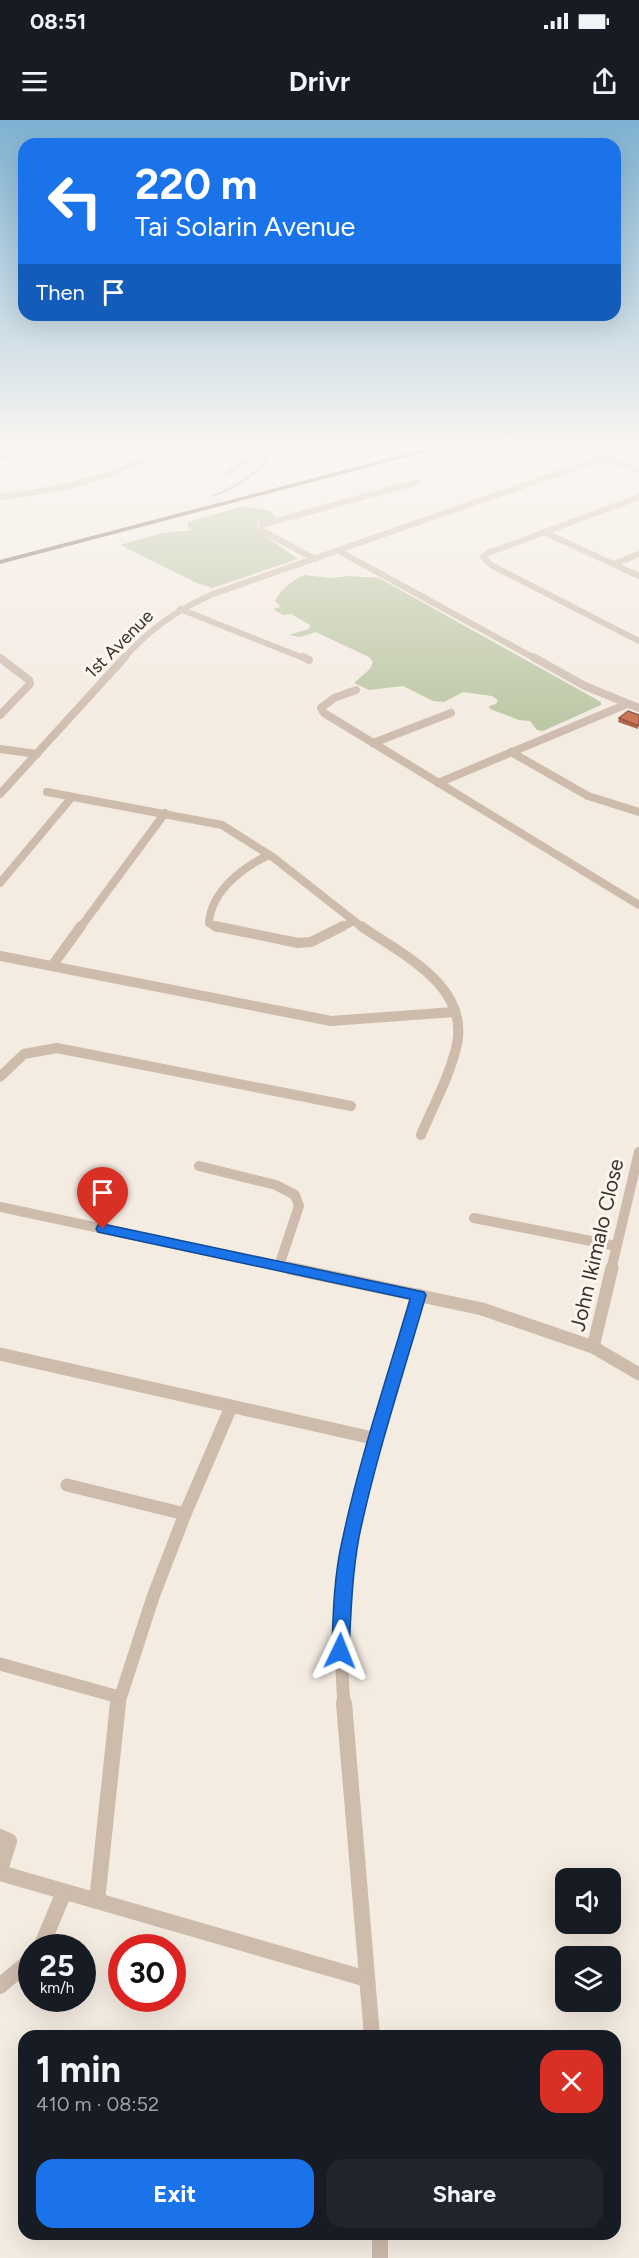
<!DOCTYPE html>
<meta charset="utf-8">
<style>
body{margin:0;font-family:Figtree,sans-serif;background:#20242c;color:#f1f3f6;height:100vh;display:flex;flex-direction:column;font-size:22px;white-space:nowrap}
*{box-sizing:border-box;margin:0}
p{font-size:20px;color:#9ea1a6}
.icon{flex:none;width:33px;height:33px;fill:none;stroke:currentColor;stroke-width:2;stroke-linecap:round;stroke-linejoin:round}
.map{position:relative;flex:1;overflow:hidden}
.details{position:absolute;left:18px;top:1910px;width:603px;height:210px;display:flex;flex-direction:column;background:#171b24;border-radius:18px;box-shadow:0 6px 24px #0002}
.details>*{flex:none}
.hud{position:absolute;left:18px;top:18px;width:603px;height:183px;border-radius:18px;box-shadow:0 6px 24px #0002;background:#1a73e8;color:#fff;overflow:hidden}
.controls{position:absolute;left:555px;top:1748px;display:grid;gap:12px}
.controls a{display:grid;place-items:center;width:66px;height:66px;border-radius:12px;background:#171b24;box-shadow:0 6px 24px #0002;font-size:30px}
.speed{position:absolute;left:18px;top:1814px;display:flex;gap:12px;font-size:30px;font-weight:700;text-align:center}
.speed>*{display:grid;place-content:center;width:78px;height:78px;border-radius:50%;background:#171b24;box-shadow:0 6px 24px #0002;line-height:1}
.speed small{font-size:15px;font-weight:400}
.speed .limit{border:9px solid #d22;background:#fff;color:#111}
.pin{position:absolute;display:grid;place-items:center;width:51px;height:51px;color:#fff;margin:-62px -26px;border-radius:50% 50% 50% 0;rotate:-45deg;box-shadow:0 0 6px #0007}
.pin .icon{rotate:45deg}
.me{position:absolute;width:66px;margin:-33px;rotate:2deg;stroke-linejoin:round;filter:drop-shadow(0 0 4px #0008)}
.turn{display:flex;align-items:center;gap:21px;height:126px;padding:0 18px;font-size:27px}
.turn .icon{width:78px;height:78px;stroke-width:2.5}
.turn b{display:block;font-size:42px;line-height:51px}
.then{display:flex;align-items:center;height:57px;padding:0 18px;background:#0003;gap:12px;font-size:22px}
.round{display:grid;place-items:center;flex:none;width:63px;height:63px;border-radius:18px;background:#20242c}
.headline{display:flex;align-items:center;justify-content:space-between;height:102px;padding:0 18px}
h1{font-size:36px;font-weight:700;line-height:45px}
.primary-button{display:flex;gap:12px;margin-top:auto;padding:12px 18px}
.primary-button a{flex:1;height:69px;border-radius:18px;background:#1a73e8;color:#fff;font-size:24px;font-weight:700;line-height:69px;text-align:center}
.primary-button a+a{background:#20242c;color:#f1f3f6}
.status{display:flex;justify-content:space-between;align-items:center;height:42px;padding:0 30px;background:#171b24;direction:ltr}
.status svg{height:16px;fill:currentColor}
header{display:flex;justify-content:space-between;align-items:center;height:78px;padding:0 18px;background:#171b24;font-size:27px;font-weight:700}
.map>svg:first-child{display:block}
.green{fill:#b8c4a0}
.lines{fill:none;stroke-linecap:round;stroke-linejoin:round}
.stream{stroke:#7fb0b2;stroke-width:2}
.minor-far4{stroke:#cdbbac;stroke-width:6}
.minor-far3{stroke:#cdbbac;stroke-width:8}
.minor-far2{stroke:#cdbbac;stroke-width:10}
.minor-far1{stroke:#cdbbac;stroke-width:13}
.minor{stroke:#cdbbac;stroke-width:16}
.major{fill:#7d675c;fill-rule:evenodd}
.wall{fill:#ac5a40}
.building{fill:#c8694b;stroke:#8c4a34;stroke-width:1.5}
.route{fill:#1a73e8;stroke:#114b97;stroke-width:1.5}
.labels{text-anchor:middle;stroke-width:6;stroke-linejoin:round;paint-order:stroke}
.far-street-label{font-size:18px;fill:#3b302b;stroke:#fbf5ee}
.street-label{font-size:21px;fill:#3b302b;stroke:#fbf5ee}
</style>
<div class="status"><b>08:51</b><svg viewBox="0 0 49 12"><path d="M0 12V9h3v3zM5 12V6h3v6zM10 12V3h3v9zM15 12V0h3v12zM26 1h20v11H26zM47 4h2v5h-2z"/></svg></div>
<header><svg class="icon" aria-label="menu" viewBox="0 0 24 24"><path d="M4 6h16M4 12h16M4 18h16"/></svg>Drivr<svg class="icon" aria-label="share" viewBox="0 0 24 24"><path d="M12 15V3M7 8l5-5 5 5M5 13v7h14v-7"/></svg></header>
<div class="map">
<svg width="639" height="2138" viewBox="0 0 639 2138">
<rect width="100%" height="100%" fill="#f4ebe1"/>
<g class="green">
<polygon points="244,386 270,391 275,395 274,399 258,403 257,410 298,439 212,468 197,463 120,425 163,413 193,410 187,407 188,402"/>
<path d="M304,455L331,458L350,456L379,458L601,582V585L543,611L537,610L530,601L519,600L490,589L489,586L496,584L498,580L492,576L463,572L444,582L433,581L403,566L369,570L354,563L370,549L373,542L369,537L316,512L300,517L289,515L309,509L310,505L291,494L283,495L273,489L281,487L275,481C280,470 293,460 304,455Z"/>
</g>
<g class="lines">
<path class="stream" d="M214,376C237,366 263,352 274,327"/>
<g class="minor-far4">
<polyline points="0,338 17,334 29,327"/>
<polyline points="604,338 639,350"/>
<polyline points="229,353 252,336 257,327"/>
<path d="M0,377C60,370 116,358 168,327"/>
<polyline points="639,377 488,433 483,437 491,445 639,521"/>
<polyline points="544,412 639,456"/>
<polyline points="339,431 536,539"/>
<polyline points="315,439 261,410 262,405 417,362"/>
<polyline points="614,444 639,434"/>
<polyline points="180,489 306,539"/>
<path d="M123,539C151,508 175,491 213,474L634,327"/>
</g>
<g class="minor-far3">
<polyline points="303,537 309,540"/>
<polyline points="533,537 585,566 639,588"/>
<polyline points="0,538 29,560 30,564 0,595"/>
<polyline points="356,570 334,578 321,588 324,593 639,785"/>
<polyline points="373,623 451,593"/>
<polyline points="0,629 37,634"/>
<polyline points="511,632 588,676 639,692"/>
<polyline points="438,663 627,584"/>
<polyline points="47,672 222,705 274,738 363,808"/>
<polyline points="0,674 125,537"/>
<polyline points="0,763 72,677"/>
<polyline points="80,808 165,693"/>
<path d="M217,808L209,803C211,771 243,747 269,735"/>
<polyline points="340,808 354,801"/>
</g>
<g class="minor-far2">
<polyline points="215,806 298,823 311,822 343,806"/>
<path d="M361,806C401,834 469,865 457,924C450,956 433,986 421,1015"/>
<polyline points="0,836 331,901 454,892"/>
<polyline points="52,846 81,806"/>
<polyline points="0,957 24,934 57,928 351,986"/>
<polyline points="199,1046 276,1065 295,1075 299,1086 279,1146"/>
<polyline points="0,1087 296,1150"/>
<polyline points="474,1098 616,1126"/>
<polyline points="611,1150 639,1032"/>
</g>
<g class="minor-far1">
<polyline points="289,1148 482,1189 593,1227 639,1254"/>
<polyline points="593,1227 612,1148"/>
<polyline points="0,1234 377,1319"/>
<polyline points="67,1365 185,1394"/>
<polyline points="0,1544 119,1577"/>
<polyline points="118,1585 153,1477 185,1394 231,1287"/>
<path d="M344,1585C340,1529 339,1472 351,1417C370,1336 397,1255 419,1175"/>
</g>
<g class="minor">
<polyline points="344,1583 372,1916"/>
<polyline points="0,1717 9,1721 0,1750"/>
<polyline points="0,1753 367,1859"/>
<polyline points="97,1781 118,1583"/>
<polyline points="41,1827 64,1772"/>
<polyline points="0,1866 32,1839"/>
<polyline points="380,2114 380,2138"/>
</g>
<polygon class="major" points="433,327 445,327 0,444 0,440"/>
</g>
<polygon class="wall" points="639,595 638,609 618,602 619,598"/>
<polygon class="building" points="628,591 639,595 639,606 619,598"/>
<linearGradient id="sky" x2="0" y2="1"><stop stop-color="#7eb2d2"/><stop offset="0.52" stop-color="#faf6f2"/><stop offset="1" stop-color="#faf6f2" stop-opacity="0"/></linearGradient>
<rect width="639" height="626" fill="url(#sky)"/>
<path class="route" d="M103,1104L424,1172L426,1175C403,1255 376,1336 359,1417C352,1455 351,1493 349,1531L347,1537L340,1539L334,1537L332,1531C333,1493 334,1454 343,1417C360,1337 387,1258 410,1179L98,1112L96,1109L98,1105Z"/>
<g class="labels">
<g class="far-street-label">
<text transform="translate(119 524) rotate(-45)" y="6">1st Avenue</text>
</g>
<g class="street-label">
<text transform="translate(597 1125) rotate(-77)" y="7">John Ikimalo Close</text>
</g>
</g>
</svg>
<div class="controls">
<a><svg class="icon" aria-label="sound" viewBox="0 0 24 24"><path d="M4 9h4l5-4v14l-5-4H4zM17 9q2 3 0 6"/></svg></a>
<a><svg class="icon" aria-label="layers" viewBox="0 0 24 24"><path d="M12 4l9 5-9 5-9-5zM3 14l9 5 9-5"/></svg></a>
</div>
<div class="speed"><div>25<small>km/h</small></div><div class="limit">30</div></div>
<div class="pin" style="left:103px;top:1109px;background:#d93025"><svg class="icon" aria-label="arrive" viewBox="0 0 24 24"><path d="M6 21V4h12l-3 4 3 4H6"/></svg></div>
<svg class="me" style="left:340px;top:1531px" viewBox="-20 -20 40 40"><path d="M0-17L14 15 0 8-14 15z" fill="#1a73e8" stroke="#fff" stroke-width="4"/></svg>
<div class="hud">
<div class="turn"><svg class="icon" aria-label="left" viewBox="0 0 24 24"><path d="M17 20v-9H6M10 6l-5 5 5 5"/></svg><div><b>220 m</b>Tai Solarin Avenue</div></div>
<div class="then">Then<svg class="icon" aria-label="arrive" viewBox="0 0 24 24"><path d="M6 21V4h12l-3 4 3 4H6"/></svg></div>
</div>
<section class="details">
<div class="headline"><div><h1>1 min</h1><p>410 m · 08:52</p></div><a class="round" style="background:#d93025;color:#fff"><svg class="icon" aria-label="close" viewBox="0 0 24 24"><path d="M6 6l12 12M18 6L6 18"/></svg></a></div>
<div class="primary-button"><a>Exit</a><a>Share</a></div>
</section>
</div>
